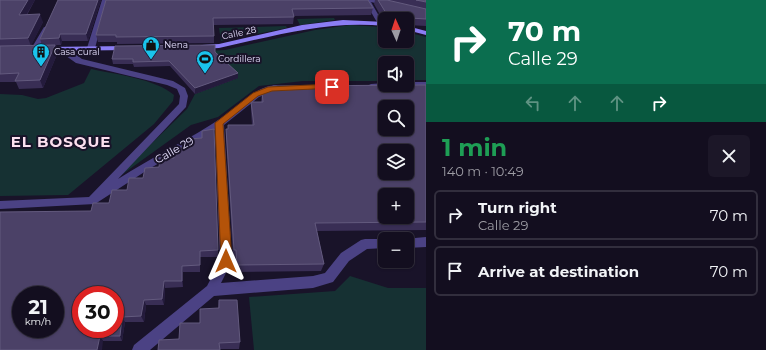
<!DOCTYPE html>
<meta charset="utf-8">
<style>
body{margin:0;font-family:Montserrat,sans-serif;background:#1c1728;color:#f1f3f6;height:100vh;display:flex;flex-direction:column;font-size:15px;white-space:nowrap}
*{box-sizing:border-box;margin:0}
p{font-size:13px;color:#9d9ca4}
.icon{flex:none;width:22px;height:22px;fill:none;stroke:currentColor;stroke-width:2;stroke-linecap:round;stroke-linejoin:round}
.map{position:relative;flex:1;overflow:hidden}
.panel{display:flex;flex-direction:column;background:#130e1f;width:340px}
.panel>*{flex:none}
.hud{background:#0b6e4f;color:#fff;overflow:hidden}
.needle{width:26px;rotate:357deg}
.fabs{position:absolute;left:378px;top:12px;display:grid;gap:8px}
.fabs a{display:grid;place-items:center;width:36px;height:36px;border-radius:6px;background:#130e1f;box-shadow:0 1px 3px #0004,0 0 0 1px #322e3d;font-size:20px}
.speed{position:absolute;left:12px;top:286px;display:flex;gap:8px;font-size:20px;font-weight:700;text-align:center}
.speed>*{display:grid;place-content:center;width:52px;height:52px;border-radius:50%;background:#130e1f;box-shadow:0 1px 3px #0004,0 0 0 1px #322e3d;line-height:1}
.speed small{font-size:10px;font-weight:400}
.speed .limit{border:6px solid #d22;background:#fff;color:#111}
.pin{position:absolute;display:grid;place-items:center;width:34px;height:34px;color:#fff;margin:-17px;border-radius:8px;box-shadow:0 2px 6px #0006}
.me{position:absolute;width:44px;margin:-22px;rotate:0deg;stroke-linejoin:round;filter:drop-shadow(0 0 3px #0008)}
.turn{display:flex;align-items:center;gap:14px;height:84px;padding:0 16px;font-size:18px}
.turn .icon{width:52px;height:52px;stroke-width:2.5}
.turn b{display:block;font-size:28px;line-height:34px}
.lanes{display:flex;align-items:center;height:38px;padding:0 16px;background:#0003;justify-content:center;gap:20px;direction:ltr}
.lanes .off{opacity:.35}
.round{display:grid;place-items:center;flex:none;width:42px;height:42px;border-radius:6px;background:#1c1728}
.head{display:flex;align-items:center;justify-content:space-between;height:68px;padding:0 16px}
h1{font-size:24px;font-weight:700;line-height:30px;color:#1e9e55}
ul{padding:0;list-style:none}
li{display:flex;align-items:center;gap:12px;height:50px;margin:0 8px 6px;padding:0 8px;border:2px solid #322e3d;border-radius:6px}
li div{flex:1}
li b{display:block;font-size:15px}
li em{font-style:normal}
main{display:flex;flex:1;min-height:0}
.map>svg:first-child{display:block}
.green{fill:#163133}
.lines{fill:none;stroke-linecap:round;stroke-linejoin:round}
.street{fill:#4b4284;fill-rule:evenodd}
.secondary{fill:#8b7df4;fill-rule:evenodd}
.wall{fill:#392e55}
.shaded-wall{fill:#241b3c}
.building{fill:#4b4167;stroke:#635a7e;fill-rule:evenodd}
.route{fill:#b45309;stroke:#753606}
.labels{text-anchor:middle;stroke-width:4;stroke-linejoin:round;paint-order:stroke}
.far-street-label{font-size:9px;fill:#e4defc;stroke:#191329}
.far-poi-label{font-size:9px;fill:#e4defc;stroke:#191329;text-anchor:start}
.street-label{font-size:11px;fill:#e4defc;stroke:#191329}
.district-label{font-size:15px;font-weight:bold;letter-spacing:1px;fill:#fce0ef;stroke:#191329}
</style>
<main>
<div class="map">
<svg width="426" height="350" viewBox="0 0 426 350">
<rect width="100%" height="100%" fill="#191329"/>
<g class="green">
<polygon points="334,18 335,20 300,25 297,19"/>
<polygon points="350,25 382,27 385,33 385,41 407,41 407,32 426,37 426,80 407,80 407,63 385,63 385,81 303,81 259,86 218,117 191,125 113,181 187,109 195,94 238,78 176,53 225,50 315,30"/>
<polygon points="286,26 287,28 221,41 219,28"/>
<path d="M91,69C115,74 156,79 174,95L173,101L154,124L68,195L0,196V94L22,95L38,99L46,98L84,83Z"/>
<polygon points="350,276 388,288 426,288 426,350 254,350 249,297 335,291"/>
</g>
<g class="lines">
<g class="street">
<polygon points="102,0 108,0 95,48 91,50 87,48"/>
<polygon points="364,0 378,0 389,3 390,4 387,6 371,2 383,23 382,24 378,24"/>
<polygon points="44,27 49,28 38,51 32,51 31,49"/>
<path d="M59,47H65L82,59L173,81L185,88L188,96L186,107L118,179C152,157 190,139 223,117C237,108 260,82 278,86V90L259,97L224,125L232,261L221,283L313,276L325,273L341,253L361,240L365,239H388H385V248L367,249L349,261L333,282L313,288L214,296L150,350H132L134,345L207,286L220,261L215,130L149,169L95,204L0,209V201L89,197L179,104L180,96L177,89L167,85L76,63L59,51Z"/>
<polygon points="407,82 426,82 426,86 404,86 407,85"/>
<path d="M385,83V85H395C389,89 373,90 367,86L371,84Z"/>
<polygon points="426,237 426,247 407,248 407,239 404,239"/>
</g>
<g class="secondary">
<path d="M343,20L385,22V26C328,20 274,36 219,48L202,49L198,47L202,45L219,44L302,25Z"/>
<polygon points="407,26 426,31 426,35 407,30"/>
<polygon points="128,46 131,46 131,50 44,51 40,49 44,47"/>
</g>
</g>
<g class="wall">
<polygon points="0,0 35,0 27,15 43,22 31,45 42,45 40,39 101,0 88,41 62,41 61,45 56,45 58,52 43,88 19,89 16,82 0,82"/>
<polygon points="106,0 373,8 371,15 294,16 293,24 214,25 214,43 117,44 117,42 98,42 96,35"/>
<polygon points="375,0 426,0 426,26 407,25 407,19 385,19 385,21 383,20 374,4"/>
<polygon points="215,52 238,78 195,94 170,66 134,67 133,64 113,64 112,59"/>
<polygon points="426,85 426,230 317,231 324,264 321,271 236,272 235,257 233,257 226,137 226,129 228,129 228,125 252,125 251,110 251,102 261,102 262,92"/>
<polygon points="0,212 218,250 218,257 200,257 200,272 183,272 183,287 165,288 164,305 146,305 144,322 125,322 122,341 103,341"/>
<polygon points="219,300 240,342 239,349 220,349 179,339 218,308"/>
</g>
<g class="shaded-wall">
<polygon points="28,0 35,0 22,22 19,15"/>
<polygon points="98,0 101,0 88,41 86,34"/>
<polygon points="40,14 43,22 31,46 28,38"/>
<polygon points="60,34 62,41 61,45 59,38"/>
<polygon points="55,45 58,52 43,88 40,80"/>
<polygon points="238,73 238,78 195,94 195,88"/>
<polygon points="182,266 183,272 183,287 182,281"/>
<polygon points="164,281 165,288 164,305 162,299"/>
<polygon points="144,300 146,305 144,322 141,316"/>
<polygon points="122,317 125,322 122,341 120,336"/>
<polygon points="100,336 103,341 102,350 97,350"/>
</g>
<g class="building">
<polygon points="0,0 28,0 19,15 40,14 28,38 0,39"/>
<polygon points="58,0 98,0 86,34 60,34 59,38 40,39"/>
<polygon points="106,0 368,0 373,8 292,9 294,17 213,18 214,36 116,37 116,35 96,35"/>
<polygon points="378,0 387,0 426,9 426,19 410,18 389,19 389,14 386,13"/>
<polygon points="416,0 426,0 426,2"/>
<polygon points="55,45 40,80 15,81 19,73 0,74 0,46"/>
<polygon points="215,45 215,52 238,73 195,88 169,61 133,62 133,59 112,59 115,46"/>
<path d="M426,85V222L315,223L324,264L237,265L236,250H234L226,129H228V125H254L251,102H263L262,92L273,86ZM385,107H407V129H385ZM385,151H407V173H385ZM385,195H407V217H385Z"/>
<path d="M214,129L218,250L200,251V265L182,266V281H164L162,299L144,300L141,316L122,317L120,336H100L97,350H0V212L91,211L93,203H109L112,190H127L129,178H143L145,168L159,167L160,158H174L175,148L189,147V139L202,138V131ZM21,295H55V329H21ZM81,295H115V329H81Z"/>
<polygon points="219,300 237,300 240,342 219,343 220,350 158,350 159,340 179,339 180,323 200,323 200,309 219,308"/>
</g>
<polygon class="route" points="332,84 335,87 334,88 272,91 258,96 223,124 232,261 230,264 226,266 222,264 221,261 215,123 253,93 268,87"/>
<defs>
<g id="shop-pin" transform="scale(0.9)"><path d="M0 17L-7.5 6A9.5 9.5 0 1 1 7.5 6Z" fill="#1ac4ec" stroke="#191329"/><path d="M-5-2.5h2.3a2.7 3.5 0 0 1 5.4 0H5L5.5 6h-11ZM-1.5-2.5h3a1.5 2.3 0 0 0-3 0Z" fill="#111"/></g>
<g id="building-pin" transform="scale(0.9)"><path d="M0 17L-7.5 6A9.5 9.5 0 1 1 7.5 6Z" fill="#1ac4ec" stroke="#191329"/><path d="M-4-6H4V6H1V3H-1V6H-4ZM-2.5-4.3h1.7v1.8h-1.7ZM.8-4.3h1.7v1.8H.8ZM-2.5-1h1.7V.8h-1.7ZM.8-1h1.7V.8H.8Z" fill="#111"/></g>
<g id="stadium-pin" transform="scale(0.9)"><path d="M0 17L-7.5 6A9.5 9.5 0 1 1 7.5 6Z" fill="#1ac4ec" stroke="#191329"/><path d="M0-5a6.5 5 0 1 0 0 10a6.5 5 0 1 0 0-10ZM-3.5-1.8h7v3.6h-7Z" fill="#111"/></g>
</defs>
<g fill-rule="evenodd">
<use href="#shop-pin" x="151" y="45"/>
<use href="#building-pin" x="41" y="52"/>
<use href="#stadium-pin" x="205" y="59"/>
</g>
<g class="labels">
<g class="far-street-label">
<text transform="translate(239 33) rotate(-12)" y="3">Calle 28</text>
</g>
<g class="far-poi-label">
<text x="164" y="48">Nena</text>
<text x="54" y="55">Casa cural</text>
<text x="218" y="62">Cordillera</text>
</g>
<g class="street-label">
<text transform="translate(174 150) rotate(-30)" y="4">Calle 29</text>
</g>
<g class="district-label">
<text x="61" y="147">EL BOSQUE</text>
</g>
</g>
</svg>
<div class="fabs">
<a><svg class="needle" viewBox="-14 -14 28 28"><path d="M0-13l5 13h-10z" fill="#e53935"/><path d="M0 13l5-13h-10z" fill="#9d9ca4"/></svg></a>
<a><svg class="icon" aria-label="sound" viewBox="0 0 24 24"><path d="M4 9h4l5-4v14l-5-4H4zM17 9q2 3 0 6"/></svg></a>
<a><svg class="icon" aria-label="search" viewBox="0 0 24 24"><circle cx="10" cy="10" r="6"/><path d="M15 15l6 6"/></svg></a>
<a><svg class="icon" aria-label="layers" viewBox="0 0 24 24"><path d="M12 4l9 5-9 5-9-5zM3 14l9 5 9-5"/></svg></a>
<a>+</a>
<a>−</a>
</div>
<div class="speed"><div>21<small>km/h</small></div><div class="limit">30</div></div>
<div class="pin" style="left:332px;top:87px;background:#d93025"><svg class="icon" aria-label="arrive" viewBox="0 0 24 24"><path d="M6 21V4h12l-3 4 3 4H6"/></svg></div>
<svg class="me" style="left:226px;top:261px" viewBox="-20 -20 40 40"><path d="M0-17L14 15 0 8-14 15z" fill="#b45309" stroke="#fff" stroke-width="4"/></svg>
</div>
<section class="panel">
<div class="hud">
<div class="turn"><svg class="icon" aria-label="right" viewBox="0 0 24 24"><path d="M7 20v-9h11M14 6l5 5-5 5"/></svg><div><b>70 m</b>Calle 29</div></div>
<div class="lanes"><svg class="icon off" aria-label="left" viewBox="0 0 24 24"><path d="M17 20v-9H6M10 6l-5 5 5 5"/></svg><svg class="icon off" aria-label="ahead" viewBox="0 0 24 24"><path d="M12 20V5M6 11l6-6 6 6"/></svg><svg class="icon off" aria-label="ahead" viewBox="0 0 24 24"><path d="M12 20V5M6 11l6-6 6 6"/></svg><svg class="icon" aria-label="right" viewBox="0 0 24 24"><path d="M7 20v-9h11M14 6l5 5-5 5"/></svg></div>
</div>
<div class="head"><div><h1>1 min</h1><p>140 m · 10:49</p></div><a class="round"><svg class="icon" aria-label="close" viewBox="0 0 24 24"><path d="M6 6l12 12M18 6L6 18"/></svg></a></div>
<ul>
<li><svg class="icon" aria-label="right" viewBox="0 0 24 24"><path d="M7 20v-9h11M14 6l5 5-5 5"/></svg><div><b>Turn right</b><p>Calle 29</p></div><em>70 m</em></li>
<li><svg class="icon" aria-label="arrive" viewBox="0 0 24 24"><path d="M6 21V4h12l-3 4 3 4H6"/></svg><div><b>Arrive at destination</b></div><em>70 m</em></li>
</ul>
</section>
</main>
